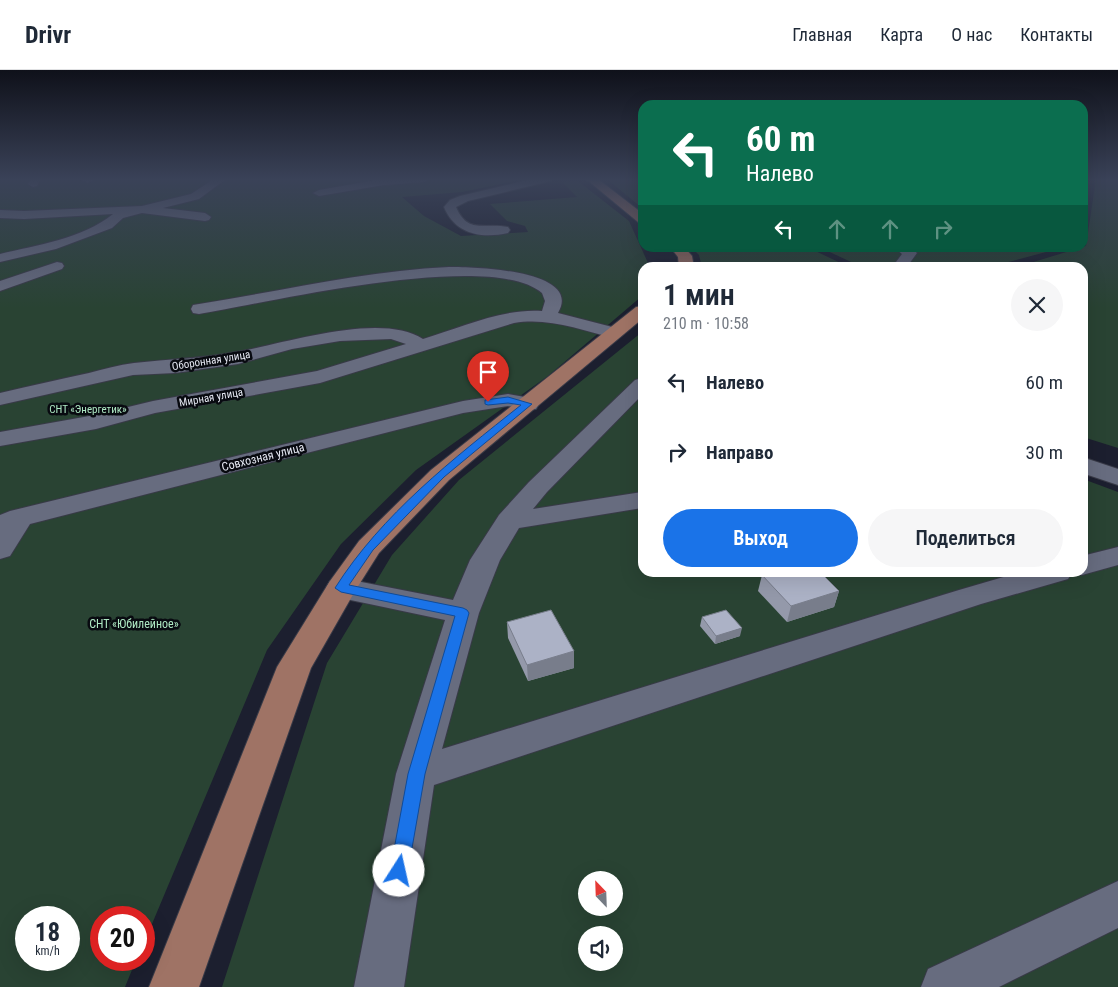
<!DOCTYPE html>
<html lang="ru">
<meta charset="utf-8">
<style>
body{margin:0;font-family:"Roboto Condensed",sans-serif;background:#f6f6f7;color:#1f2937;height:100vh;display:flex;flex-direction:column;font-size:19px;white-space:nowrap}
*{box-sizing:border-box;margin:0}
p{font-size:16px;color:#747a83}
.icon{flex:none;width:28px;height:28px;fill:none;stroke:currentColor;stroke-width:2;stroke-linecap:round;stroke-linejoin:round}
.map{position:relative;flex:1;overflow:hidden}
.panel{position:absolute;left:638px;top:192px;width:450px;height:315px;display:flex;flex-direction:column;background:#fff;border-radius:15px;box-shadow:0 5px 20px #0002}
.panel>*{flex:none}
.banner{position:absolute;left:638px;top:30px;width:450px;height:152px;border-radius:15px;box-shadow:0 5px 20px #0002;background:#0b6e4f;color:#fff;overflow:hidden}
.needle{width:32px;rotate:337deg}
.controls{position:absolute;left:578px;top:801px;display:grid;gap:10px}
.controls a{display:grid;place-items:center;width:45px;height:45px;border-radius:50%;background:#fff;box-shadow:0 5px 20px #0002;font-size:25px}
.speed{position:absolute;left:15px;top:836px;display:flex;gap:10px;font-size:25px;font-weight:700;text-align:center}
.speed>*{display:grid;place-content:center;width:65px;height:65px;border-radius:50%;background:#fff;box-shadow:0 5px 20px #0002;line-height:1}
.speed small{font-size:12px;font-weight:400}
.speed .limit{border:8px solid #d22;background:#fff;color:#111}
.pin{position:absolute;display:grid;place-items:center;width:42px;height:42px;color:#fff;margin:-51px -21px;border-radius:50% 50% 50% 0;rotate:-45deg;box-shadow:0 0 5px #0007}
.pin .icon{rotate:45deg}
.me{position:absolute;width:55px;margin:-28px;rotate:10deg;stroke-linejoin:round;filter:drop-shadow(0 0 4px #0008)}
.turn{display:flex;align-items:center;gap:18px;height:105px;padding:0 25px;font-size:22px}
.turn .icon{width:65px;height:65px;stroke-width:2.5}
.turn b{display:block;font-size:35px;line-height:42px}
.lanes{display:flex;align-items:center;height:48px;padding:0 25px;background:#0003;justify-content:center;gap:25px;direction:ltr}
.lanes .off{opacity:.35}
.round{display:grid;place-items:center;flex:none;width:52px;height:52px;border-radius:26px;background:#f6f6f7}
.headline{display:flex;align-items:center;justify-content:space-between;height:85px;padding:0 25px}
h1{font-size:30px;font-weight:600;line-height:38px}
.primary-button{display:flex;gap:10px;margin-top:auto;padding:10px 25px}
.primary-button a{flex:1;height:58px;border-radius:30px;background:#1a73e8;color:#fff;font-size:20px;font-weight:600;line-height:58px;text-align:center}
.primary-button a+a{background:#f6f6f7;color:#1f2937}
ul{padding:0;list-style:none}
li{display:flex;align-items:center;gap:15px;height:70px;padding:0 25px}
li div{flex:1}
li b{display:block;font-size:19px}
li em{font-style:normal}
header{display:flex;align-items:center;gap:30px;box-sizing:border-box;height:70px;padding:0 25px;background:#fff;border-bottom:1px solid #e0e1e3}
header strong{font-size:24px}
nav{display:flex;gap:28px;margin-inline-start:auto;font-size:18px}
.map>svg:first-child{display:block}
.green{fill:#294333;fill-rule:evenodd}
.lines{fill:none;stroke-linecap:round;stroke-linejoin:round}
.minor-casing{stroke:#383a47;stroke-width:2}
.major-casing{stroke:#383a47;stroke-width:2}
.minor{fill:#676c7f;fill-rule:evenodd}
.major{fill:#9f7365;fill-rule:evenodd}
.wall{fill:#9499aa}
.shaded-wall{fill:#787d8b}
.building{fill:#acb2c6;stroke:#787d8b}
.route{fill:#1a73e8;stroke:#114b97}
.labels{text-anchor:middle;stroke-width:5;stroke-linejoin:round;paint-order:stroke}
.far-street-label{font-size:11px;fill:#e6e9f3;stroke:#080a10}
.far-park-label{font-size:11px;fill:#aee8c3;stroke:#080a10}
.street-label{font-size:12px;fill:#e6e9f3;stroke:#080a10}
.park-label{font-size:12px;fill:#aee8c3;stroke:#080a10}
</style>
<header>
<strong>Drivr</strong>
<nav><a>Главная</a><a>Карта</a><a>О нас</a><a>Контакты</a></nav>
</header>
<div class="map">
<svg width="1118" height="917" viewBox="0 0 1118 917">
<rect width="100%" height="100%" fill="#1c1f2f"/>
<g class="green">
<path d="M0,109H525L462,122L402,127L424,146L461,166L528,162L525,156L507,151L490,134L577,127L562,112L578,111L629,151L648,193V197L642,198V226L548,306L416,400L341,474L267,580L144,873V848H101V890H136L125,917H0ZM26,848H69V890H26Z"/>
<polygon points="607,109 642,111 642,138"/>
<polygon points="1096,109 1118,109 1118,378 1083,367 1082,198 1017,197 1086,176"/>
<polygon points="692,178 809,178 849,197 702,197 699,185"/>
<polygon points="821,178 1061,178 986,198 862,197"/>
<path d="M642,262V502H1082L1083,409L1118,422V917H222L327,593L392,485L459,410ZM586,810H614V838H586ZM586,865H614V892H586Z"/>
</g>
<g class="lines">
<g class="minor-casing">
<g id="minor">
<polygon points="31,109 41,109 37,116 33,117 28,114"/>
<polygon points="79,109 93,109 93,110 88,113"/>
<path d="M214,109H226L199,129L163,138L205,143L211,147L209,150L205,151L142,143L123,148L112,158L56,179L0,192V184C37,175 82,169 113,144L24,149L0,148V140L24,141L142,136L191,124Z"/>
<polygon points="382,109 429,109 424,112 384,115 319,126 313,123 319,120"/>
<path d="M532,109H552L551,111L468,131L456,137C468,165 485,152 508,157L510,160L508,163C481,169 455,164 444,137L450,130L460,126Z"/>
<polygon points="895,178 911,178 917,183 906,198 894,198 893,196 902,184"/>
<polygon points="57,192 62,193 64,196 62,199 0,221 0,211"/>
<path d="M449,197C470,197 584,199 558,243L620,259L623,263L620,267L614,268C581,260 548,247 514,253L320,313L155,343L96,359L0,376V362L95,345L153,331L317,301L406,274L391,269L340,271L292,279L238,294L175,303L133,305L0,335V323C30,316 60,309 89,303C104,299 119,295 134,293C168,289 202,289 236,282C283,274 381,241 423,269C459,258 504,238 542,241L545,231L542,223C491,179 267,233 199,244L193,243L191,239L193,235L199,234C282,221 365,201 449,197Z"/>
<polygon points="642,308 642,325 547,422 533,439 642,422 642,438 519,458 500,490 479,543 442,679 959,520 1021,502 1082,502 1082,486 1118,477 1118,495 1082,505 1072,503 1068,509 981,534 434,715 404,917 354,917 396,704 445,550 341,528 330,525 326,518 330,511 341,508 453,530 470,490 499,445 529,412 635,310"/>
<polygon points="508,324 536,329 539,334 536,339 528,340 508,336 463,343 30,454 10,486 0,489 0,445 10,441 463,331"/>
<polygon points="1082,387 1118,399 1118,415 1082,403"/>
<polygon points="1118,811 1118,858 999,917 921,917 928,899"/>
</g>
</g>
<g class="major-casing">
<g id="major">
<polygon points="586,109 598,109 642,143 642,153 638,152"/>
<polygon points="671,178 685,178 692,186 694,198 679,198 678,187"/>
<polygon points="642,236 642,249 449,410 379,483 355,521 311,598 199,917 149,917 277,597 330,511 359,471 431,400 636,237"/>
</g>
</g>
<use href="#minor" class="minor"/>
<use href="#major" class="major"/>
</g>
<g class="wall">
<polygon points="762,505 839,521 834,537 787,552 758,521"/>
<polygon points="702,547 740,566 715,574 700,556"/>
<polygon points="507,552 574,581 574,598 528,611 508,568"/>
</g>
<g class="shaded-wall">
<polygon points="839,521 834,537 787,552 791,536"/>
<polygon points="742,558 740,566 715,574 716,566"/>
<polygon points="574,581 574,598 528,611 527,595"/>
</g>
<g class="building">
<polygon points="772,502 820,502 839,521 791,536 762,505"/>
<polygon points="551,540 574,581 527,595 507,552"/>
<polygon points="726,540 742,558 716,566 702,547"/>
</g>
<linearGradient id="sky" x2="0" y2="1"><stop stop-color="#0f111a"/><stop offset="0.46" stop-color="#3a4258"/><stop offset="1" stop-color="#3a4258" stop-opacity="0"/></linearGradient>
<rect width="1118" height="238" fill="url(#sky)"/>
<path class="route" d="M508,327L532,334L444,407L373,480L349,515L463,538L467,540L469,543L425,704L408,801L406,807L399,810L393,807L390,801L408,704L455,546L341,522L335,518C382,444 453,389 521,335L508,333L488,335L485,334V330Z"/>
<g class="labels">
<g class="far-street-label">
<text transform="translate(211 290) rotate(-9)" y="4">Оборонная улица</text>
<text transform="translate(211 327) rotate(-10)" y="4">Мирная улица</text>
</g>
<g class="far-park-label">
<text x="88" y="343">СНТ «Энергетик»</text>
</g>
<g class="street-label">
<text transform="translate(263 387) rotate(-14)" y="4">Совхозная улица</text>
</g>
<g class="park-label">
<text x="134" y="558">СНТ «Юбилейное»</text>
</g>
</g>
</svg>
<div class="controls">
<a><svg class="needle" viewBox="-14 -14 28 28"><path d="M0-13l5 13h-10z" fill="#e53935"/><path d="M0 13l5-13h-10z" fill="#747a83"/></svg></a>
<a><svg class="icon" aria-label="sound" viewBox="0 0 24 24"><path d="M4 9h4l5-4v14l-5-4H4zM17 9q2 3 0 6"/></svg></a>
</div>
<div class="speed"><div>18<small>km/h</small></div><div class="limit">20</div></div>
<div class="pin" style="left:488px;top:332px;background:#d93025"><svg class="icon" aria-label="arrive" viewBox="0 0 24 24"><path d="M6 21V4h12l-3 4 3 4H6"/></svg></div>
<svg class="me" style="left:399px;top:801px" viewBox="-20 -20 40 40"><circle r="19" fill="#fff"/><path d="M0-13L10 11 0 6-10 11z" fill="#1a73e8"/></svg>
<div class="banner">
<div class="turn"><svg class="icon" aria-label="left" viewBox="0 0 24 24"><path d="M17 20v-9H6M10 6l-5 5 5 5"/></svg><div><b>60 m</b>Налево</div></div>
<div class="lanes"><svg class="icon" aria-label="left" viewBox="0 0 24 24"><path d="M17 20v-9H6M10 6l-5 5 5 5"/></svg><svg class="icon off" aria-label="ahead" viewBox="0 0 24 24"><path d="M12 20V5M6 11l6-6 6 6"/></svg><svg class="icon off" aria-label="ahead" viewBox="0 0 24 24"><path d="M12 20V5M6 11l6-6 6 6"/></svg><svg class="icon off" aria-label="right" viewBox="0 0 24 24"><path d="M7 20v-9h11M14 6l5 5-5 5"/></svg></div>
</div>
<section class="panel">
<div class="headline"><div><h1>1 мин</h1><p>210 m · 10:58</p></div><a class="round"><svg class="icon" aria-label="close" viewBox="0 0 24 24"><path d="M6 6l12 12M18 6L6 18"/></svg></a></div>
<ul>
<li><svg class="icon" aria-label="left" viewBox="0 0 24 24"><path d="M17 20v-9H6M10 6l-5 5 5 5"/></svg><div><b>Налево</b></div><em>60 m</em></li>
<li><svg class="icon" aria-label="right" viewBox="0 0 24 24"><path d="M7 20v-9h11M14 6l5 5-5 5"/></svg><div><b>Направо</b></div><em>30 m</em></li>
</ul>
<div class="primary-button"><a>Выход</a><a>Поделиться</a></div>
</section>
</div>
